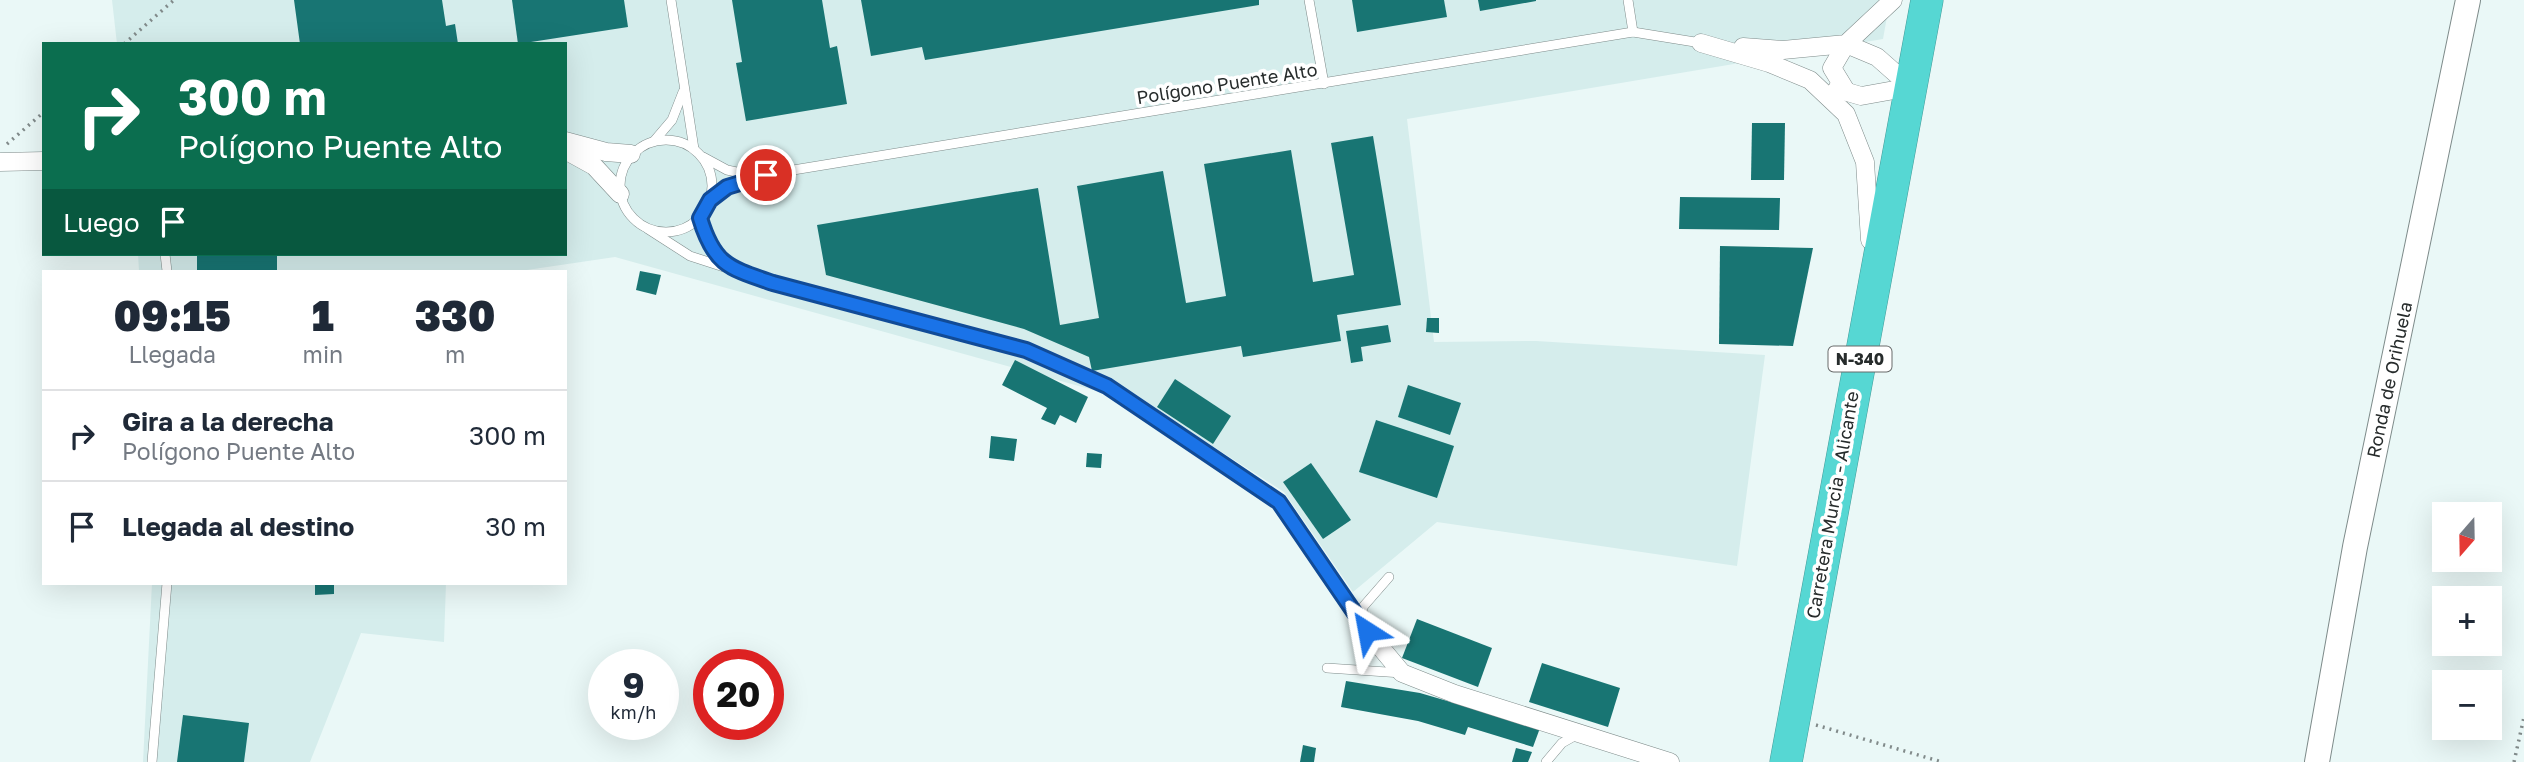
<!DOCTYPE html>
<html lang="es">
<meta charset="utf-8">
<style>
body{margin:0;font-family:"Golos Text",sans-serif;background:#f6f6f7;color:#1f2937;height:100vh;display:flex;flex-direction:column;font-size:26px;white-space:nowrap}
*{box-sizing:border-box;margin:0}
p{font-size:23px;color:#747a83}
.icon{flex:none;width:38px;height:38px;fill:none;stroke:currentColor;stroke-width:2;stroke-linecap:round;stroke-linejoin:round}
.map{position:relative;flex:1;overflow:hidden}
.panel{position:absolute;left:42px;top:270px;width:525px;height:315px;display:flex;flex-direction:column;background:#fff;border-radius:0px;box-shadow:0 7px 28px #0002}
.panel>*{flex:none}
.top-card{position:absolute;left:42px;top:42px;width:525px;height:214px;border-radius:0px;box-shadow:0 7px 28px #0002;background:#0b6e4f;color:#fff;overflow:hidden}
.needle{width:46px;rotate:200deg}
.tools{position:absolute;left:2432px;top:502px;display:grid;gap:14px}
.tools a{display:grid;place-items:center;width:70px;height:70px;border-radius:0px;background:#fff;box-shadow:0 7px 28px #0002;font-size:35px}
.speed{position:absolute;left:588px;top:649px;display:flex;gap:14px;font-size:35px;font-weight:700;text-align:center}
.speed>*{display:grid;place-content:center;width:91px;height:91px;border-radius:50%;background:#fff;box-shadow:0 7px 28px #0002;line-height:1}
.speed small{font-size:18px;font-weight:400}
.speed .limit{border:10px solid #d22;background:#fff;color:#111}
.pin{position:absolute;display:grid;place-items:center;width:60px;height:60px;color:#fff;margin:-30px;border:4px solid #fff;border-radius:50%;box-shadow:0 2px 7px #0007}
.me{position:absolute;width:77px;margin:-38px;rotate:326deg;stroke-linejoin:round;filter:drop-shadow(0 0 5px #0008)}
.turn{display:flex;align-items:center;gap:24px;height:147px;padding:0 21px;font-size:32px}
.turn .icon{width:91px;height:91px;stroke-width:2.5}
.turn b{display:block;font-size:49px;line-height:60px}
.then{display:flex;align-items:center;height:66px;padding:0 21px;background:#0003;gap:14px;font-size:26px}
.eta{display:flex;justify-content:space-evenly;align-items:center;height:119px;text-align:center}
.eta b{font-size:42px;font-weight:800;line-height:49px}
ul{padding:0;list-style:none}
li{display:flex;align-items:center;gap:21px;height:91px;padding:0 21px;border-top:2px solid #e0e1e3}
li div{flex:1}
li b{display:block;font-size:26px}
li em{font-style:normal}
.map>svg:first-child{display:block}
.built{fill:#d5edec}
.building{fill:#187573}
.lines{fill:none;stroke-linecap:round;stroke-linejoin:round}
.lane-casing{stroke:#7e8b8a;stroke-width:10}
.street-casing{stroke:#7e8b8a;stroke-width:19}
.secondary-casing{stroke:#7e8b8a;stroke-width:26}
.highway-casing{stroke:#469b99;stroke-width:33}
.path{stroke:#818a8a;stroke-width:3.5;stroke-dasharray:2 5;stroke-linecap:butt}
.lane{stroke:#fff;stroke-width:9}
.street{stroke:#fff;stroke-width:18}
.secondary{stroke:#fff;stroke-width:24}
.highway{stroke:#56d7d3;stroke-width:32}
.route-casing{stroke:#114b97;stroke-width:18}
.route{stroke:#1a73e8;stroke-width:12}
.labels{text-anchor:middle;stroke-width:7;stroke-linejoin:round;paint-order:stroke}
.shield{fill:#fff;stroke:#686b6b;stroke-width:2}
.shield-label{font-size:16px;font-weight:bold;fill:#272c2c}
.street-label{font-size:18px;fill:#272c2c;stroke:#fff}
</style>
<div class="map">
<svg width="2524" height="762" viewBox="0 0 2524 762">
<rect width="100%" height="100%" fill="#eaf8f7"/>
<g class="built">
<polygon points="112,0 1890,0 1883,39 1407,119 1434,342 1536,341 1765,355 1737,566 1437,522 1353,592 1284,492 1125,390 1104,393 615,257 520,271 139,271 138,254 565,254 565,44 117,44"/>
<polygon points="152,583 446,583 444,642 361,633 310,762 143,762"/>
</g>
<g class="building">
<polygon points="294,0 442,0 446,26 455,24 458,44 300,44"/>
<polygon points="512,0 624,0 628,27 518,44"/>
<polygon points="732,0 822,0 830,48 837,46 847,104 746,121 736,63 742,62"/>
<polygon points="861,0 1259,0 1259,5 925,60 922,47 871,56"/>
<polygon points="1352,0 1444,0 1447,17 1357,32"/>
<polygon points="1478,0 1536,0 1536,1 1480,11"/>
<polygon points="1752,123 1785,123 1784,180 1751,180"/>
<polygon points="1373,136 1401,305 1337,315 1341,341 1243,357 1241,346 1092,371 1089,357 1024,329 826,275 817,225 1038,188 1060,325 1099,318 1077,186 1163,171 1186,303 1226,296 1204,164 1291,150 1313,282 1354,275 1331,143"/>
<polygon points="1680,197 1780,198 1779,230 1679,229"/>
<polygon points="1720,246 1813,248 1793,346 1719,344"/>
<polygon points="277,254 277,271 197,271 197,256"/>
<polygon points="640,271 661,275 656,295 636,290"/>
<polygon points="1427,318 1439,318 1439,333 1426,332"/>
<polygon points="1388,325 1391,342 1361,347 1363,361 1351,363 1346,331"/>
<polygon points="1015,360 1088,397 1076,423 1060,415 1055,425 1041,419 1047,408 1002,385"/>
<polygon points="1175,379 1231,416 1213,444 1157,407"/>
<polygon points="1408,385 1461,403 1450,435 1398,417"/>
<polygon points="1376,420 1454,446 1437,498 1359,472"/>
<polygon points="991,436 1017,439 1014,461 989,458"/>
<polygon points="1087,453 1102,454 1101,468 1086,467"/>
<polygon points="1311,463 1351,520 1323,539 1283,482"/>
<polygon points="315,583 334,583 334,594 315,595"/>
<polygon points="1417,619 1492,648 1478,687 1402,658"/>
<polygon points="1542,663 1620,688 1608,727 1529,702"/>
<polygon points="1346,681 1420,693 1540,728 1533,747 1468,727 1465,735 1418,721 1341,707"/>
<polygon points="183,715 249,723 244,762 177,762"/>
<polygon points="1303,745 1316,748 1314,762 1300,762"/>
<polygon points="1516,748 1532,752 1528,762 1512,762"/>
</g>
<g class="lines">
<g class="lane-casing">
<g id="lane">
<polyline points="671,0 694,149"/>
<polyline points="1309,0 1324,84"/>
<polyline points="1628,0 1633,32"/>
<circle cx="666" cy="186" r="46"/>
<polyline points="655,140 672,120 683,92"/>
<polyline points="703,157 727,170 756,176"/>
<polyline points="710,199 727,187 757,176 1633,32 1701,43"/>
<polyline points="700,218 713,253 731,267"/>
<polyline points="648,229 690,256 773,283 1026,350 1107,386 1279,502 1367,631"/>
<polyline points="165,254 167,271"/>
<polyline points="1366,626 1362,608 1389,577"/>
<polyline points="1327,668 1402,673"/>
<polyline points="152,762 167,583"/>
<polyline points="1546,762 1562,743 1578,734"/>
</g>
</g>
<g class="street-casing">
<g id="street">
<polyline points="1701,43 1769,63 1810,80 1846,114 1865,162 1870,240"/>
<polyline points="1743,47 1783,50 1846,44 1893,0"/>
<polyline points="1837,89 1861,96 1911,87"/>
<polyline points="1846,91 1832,68 1846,44 1877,57 1911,87"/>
<polyline points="565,141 606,152 631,154"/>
<polyline points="565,150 594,166 620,194"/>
<polyline points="0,162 44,161"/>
<polyline points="1367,631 1402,673 1455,694 1670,762"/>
</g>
</g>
<g class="secondary-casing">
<polyline id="secondary" points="2317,762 2355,547 2468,0"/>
</g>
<g class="highway-casing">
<polyline id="highway" points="1786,762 1927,0"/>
</g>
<g class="path">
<polyline points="124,44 174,0"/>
<polyline points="7,144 44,112"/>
<polyline points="1816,725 1942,762"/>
<polyline points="2514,762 2524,717"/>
</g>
<use href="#lane" class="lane"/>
<use href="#street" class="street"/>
<use href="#secondary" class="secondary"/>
<use href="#highway" class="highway"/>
</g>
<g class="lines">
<g class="route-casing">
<path id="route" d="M766,175L727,187L710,200L700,218C714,265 729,268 773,283L1026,350L1107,386L1279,502L1367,631"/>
</g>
<use href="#route" class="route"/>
</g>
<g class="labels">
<rect class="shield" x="1828.5" y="346.5" width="63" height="25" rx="5"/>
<g class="shield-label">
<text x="1860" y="365">N-340</text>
</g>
<g class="street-label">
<text transform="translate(1227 84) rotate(-9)" y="6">Polígono Puente Alto</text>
<text transform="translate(2390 380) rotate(-78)" y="6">Ronda de Orihuela</text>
<text transform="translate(1833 505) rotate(-80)" y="6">Carretera Murcia - Alicante</text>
</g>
</g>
</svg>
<div class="tools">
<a><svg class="needle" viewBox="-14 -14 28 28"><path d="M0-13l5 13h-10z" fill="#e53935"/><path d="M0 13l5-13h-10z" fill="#747a83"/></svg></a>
<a>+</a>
<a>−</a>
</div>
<div class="speed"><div>9<small>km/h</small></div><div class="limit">20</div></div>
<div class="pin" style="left:766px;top:175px;background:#d93025"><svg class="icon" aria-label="arrive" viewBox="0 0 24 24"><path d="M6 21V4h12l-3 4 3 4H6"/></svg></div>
<svg class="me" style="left:1367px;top:631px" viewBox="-20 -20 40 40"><path d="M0-17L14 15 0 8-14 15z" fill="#1a73e8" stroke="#fff" stroke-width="4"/></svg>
<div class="top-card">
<div class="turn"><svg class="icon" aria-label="right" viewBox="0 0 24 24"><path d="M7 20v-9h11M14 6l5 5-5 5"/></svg><div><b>300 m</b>Polígono Puente Alto</div></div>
<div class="then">Luego<svg class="icon" aria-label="arrive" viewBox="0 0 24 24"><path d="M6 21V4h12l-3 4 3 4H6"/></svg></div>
</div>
<section class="panel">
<div class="eta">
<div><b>09:15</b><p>Llegada</p></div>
<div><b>1</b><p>min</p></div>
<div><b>330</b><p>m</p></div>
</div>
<ul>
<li><svg class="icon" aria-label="right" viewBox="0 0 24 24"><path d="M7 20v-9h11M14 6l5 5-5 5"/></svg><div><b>Gira a la derecha</b><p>Polígono Puente Alto</p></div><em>300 m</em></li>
<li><svg class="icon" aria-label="arrive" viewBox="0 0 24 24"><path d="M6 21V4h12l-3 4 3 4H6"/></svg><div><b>Llegada al destino</b></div><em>30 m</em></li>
</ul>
</section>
</div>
